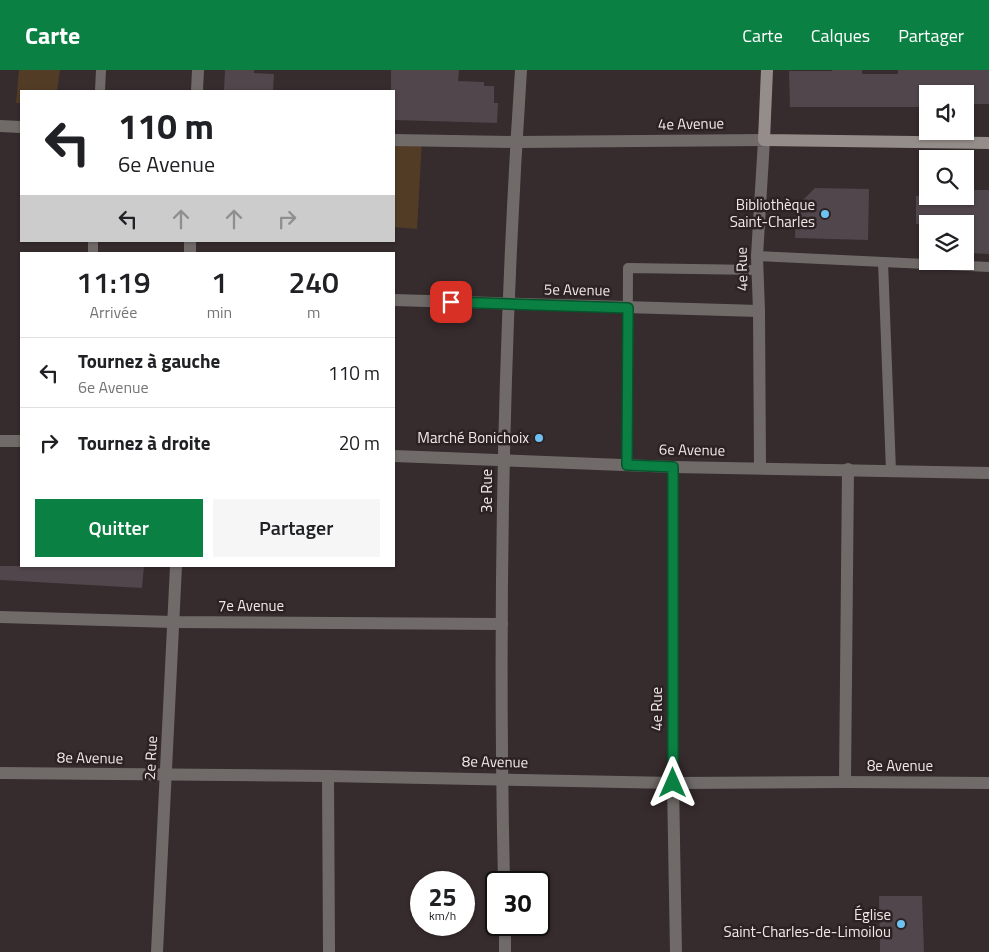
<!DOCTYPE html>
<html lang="fr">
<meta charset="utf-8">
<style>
body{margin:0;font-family:"Titillium Web",sans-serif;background:#f6f6f6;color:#202124;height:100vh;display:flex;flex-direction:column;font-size:19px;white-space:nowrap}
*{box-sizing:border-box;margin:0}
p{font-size:16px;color:#757577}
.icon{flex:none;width:28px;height:28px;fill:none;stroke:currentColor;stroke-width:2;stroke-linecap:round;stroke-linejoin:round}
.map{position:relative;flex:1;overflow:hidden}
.panel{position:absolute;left:20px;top:182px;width:375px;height:315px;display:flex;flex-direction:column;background:#fff;border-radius:0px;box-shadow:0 1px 4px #0004}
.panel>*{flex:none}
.top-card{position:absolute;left:20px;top:20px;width:375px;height:152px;border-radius:0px;box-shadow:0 1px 4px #0004;background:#fff;color:#202124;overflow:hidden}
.tools{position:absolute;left:919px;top:15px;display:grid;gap:10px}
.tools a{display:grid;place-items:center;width:55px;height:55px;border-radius:0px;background:#fff;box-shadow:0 1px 4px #0004;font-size:25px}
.speed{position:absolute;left:410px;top:801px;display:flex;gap:10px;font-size:25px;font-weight:700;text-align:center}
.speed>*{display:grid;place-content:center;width:65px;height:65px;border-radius:50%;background:#fff;box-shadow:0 1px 4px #0004;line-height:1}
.speed small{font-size:12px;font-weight:400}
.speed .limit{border:2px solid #111;border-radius:8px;background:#fff;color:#111}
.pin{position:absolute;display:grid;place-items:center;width:42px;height:42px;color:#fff;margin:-21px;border-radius:10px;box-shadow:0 2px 8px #0006}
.me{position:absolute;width:55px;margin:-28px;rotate:0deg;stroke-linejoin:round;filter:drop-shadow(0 0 4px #0008)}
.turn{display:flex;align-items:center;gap:18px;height:105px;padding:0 15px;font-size:22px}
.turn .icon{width:65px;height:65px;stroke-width:2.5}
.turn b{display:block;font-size:35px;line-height:42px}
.lanes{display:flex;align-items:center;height:48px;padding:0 15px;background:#0003;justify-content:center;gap:25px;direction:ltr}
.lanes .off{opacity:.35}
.eta{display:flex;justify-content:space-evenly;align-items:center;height:85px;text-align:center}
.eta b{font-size:30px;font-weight:600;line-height:35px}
.cta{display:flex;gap:10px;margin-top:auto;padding:10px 15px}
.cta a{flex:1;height:58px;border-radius:0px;background:#0b8043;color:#fff;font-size:20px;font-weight:600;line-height:58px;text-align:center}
.cta a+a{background:#f6f6f6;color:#202124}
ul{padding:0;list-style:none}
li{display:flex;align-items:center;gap:15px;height:70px;padding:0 15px;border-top:1px solid #e0e0e0}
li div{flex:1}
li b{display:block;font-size:19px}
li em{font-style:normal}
header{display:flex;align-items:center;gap:30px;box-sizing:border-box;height:70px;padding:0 25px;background:#0b8043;color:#fff}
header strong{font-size:24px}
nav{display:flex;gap:28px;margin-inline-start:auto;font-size:18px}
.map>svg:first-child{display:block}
.green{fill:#533c26}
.building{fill:#50464c}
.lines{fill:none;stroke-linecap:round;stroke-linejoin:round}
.service{stroke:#706b69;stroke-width:10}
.minor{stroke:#706b69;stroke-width:12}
.secondary{stroke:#958d8a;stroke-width:12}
.route-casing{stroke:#07532c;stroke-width:12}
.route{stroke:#0b8043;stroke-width:9}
.poi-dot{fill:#6dc2f3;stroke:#2c2223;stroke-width:2}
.labels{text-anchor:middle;stroke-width:5;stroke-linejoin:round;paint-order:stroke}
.street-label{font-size:15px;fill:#efe8e9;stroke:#2c2223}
.poi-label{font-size:15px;fill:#efe8e9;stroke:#2c2223;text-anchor:end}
</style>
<header>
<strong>Carte</strong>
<nav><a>Carte</a><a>Calques</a><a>Partager</a></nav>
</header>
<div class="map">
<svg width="989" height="882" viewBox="0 0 989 882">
<rect width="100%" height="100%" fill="#362b2d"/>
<g class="green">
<polygon points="19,0 60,0 57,21 21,21 21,33 16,33"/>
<polygon points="394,70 422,70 417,159 394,157"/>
</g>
<g class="building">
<polygon points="225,0 254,0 254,3 274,4 273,21 224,21"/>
<polygon points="391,0 459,0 458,11 484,12 484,16 494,16 494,33 498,33 497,53 394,50 394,21 391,21"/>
<polygon points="832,0 862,0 862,4 898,4 898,0 989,0 989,34 965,34 965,24 928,24 928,37 790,37 789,1 832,1"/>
<polygon points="815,118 869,119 868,170 795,168 796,137"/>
<polygon points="965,120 989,120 989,184 965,183 965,154 916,154 916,126 965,126"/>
<polygon points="0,496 144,496 142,518 0,510"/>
<polygon points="879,826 922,826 924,882 880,882"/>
</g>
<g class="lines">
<g class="service">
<polyline points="100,21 101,0"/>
<polyline points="93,184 93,171"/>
<polyline points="757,186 989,197"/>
<polyline points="883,192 891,401"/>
<polyline points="627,395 628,198 758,200"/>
</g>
<g class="minor">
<polyline points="197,21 198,0"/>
<polyline points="0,56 21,57"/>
<polyline points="394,70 516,72 764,70 757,186 759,241 760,398"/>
<polyline points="190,184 190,171"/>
<polyline points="394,230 759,241"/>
<polyline points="0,371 21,371"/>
<polyline points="394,386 673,397 989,403"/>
<polyline points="673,397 673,713 676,882"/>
<polyline points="0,547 173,552 502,554"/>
<polyline points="0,703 328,706 673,713 845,712 989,713"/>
<polyline points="328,706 329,882"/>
<polyline points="845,712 848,399"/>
<path d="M504,812C498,541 503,271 521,0"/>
<polyline points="505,855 505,882"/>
<polyline points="157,882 176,496"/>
</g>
<polyline class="secondary" points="767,0 764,70 989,73"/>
</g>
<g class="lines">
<g class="route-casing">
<polyline id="route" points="451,232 628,238 627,395 673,397 673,713"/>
</g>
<use href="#route" class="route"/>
</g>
<g class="poi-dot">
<circle cx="825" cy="144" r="5"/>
<circle cx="539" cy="368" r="5"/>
<circle cx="901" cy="854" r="5"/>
</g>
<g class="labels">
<g class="street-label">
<text transform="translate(691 54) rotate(-1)" y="5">4e Avenue</text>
<text transform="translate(742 199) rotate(-91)" y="5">4e Rue</text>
<text transform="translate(577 220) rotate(1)" y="5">5e Avenue</text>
<text transform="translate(692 380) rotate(1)" y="5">6e Avenue</text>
<text transform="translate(487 421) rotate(-90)" y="5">3e Rue</text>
<text x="251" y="541">7e Avenue</text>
<text transform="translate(657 639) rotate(-90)" y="5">4e Rue</text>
<text transform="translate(90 688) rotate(1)" y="5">8e Avenue</text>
<text transform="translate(151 688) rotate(-87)" y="5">2e Rue</text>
<text transform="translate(495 692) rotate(1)" y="5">8e Avenue</text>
<text x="900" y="701">8e Avenue</text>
</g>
<g class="poi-label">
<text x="815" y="140">Bibliothèque<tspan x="815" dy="17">Saint-Charles</tspan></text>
<text x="529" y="373">Marché Bonichoix</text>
<text x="891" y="850">Église<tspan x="891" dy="17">Saint-Charles-de-Limoilou</tspan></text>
</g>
</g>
</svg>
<div class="tools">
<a><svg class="icon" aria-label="sound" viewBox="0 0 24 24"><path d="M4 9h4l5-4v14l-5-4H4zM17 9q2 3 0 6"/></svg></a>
<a><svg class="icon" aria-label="search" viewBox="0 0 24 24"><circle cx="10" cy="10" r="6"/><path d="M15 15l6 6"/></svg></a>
<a><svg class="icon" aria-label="layers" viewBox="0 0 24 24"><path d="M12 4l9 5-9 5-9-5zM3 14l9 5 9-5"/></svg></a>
</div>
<div class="speed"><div>25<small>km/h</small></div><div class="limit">30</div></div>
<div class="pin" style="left:451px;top:232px;background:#d93025"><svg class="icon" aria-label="arrive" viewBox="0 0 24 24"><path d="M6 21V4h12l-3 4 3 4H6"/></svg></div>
<svg class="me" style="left:673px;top:713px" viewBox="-20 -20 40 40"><path d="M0-17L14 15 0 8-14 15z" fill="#0b8043" stroke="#fff" stroke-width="4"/></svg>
<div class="top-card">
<div class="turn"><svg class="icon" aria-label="left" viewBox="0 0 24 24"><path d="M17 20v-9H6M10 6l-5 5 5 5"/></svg><div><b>110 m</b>6e Avenue</div></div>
<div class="lanes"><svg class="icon" aria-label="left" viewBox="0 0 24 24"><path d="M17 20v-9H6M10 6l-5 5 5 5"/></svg><svg class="icon off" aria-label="ahead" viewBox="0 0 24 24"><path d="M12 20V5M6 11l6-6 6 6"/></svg><svg class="icon off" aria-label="ahead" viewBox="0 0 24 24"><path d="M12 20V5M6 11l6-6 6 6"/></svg><svg class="icon off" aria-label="right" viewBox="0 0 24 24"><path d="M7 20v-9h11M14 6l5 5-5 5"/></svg></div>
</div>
<section class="panel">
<div class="eta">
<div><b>11:19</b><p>Arrivée</p></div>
<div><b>1</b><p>min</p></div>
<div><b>240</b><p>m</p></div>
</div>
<ul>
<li><svg class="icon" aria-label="left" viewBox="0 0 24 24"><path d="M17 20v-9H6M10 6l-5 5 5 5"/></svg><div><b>Tournez à gauche</b><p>6e Avenue</p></div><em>110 m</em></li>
<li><svg class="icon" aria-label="right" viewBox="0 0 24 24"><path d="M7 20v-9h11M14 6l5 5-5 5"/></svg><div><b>Tournez à droite</b></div><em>20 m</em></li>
</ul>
<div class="cta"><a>Quitter</a><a>Partager</a></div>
</section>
</div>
